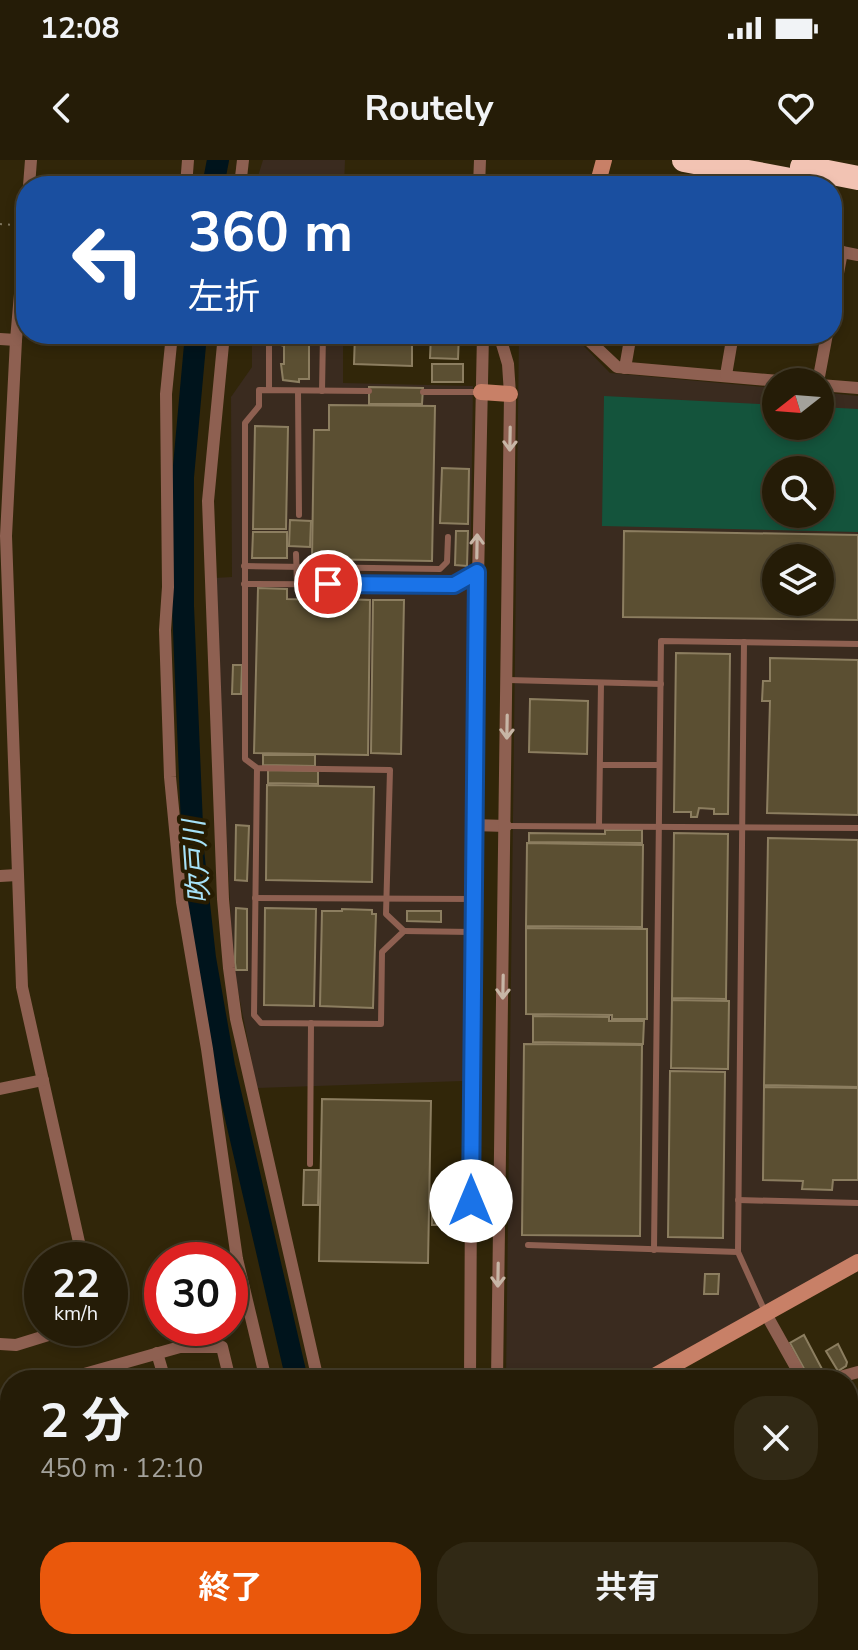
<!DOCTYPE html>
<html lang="ja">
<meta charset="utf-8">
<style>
body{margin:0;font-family:"Nunito Sans","Noto Sans JP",sans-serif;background:#312915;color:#f1f3f6;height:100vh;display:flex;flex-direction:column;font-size:30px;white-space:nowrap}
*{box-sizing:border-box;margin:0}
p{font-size:26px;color:#a3a19b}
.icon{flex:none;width:44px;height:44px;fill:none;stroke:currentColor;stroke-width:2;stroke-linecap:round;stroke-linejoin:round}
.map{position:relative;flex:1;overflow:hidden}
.drawer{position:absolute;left:0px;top:1210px;width:858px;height:280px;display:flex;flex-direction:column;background:#251c07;border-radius:32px 32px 0 0;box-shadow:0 4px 12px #0003,0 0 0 2px #423a28}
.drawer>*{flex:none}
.hud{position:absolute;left:16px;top:16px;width:826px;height:168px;border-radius:32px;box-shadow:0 4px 12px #0003,0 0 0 2px #423a28;background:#1a4fa0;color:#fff;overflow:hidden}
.needle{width:52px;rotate:253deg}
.controls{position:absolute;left:762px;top:208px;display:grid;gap:16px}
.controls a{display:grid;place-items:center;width:72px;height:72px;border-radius:50%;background:#251c07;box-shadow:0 4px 12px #0003,0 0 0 2px #423a28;font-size:40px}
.speed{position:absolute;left:24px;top:1082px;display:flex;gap:16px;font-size:40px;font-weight:700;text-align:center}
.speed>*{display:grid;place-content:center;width:104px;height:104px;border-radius:50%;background:#251c07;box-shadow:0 4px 12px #0003,0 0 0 2px #423a28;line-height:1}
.speed small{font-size:20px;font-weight:400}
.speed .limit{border:12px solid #d22;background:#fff;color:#111}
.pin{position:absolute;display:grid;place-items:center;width:68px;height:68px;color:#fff;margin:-34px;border:4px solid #fff;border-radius:50%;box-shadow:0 2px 8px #0007}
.me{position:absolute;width:88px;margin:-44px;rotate:0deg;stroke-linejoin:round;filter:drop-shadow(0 0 6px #0008)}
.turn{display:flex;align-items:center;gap:28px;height:168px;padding:0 40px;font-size:36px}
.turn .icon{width:104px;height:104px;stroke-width:2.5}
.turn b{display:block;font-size:56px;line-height:68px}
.round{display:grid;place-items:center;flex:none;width:84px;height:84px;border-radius:32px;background:#312915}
.head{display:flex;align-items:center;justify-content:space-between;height:136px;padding:0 40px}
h1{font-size:48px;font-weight:700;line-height:60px}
.button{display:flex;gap:16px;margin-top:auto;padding:16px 40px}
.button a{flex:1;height:92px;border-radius:32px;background:#ea580c;color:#fff;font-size:32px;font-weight:700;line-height:92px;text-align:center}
.button a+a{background:#312915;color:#f1f3f6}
.status{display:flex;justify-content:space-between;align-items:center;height:56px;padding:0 40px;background:#251c07;direction:ltr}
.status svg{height:22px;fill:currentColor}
header{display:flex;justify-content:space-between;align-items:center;height:104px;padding:0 40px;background:#251c07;font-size:36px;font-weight:700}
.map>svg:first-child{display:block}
.industrial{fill:#3a2b1f;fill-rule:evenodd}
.green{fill:#14543c;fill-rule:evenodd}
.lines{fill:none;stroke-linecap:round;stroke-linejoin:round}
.river{stroke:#00141c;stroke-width:22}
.building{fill:#5b4f32;stroke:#8c7e60;stroke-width:2;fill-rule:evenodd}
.path{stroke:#7e755e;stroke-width:2;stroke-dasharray:2 6;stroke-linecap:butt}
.lane{stroke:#8e6051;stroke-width:6}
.street{stroke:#8e6051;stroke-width:12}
.secondary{stroke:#c88067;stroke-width:16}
.highway{stroke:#f2c3b3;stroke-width:24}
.rail-casing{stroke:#aba390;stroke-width:7}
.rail{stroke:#271c01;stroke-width:4;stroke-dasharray:12;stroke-linecap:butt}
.oneway{stroke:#c7b6a6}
.route-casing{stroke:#114b97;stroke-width:20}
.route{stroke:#1a73e8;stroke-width:14}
.labels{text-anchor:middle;stroke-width:8;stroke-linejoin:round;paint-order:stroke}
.water-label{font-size:28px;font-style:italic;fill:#a6e2f8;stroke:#271c01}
</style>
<div class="status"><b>12:08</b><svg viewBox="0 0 49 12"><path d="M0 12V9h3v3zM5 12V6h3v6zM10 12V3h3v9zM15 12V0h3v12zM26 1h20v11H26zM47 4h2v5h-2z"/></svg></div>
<header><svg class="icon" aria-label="back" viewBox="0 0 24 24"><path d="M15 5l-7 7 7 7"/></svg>Routely<svg class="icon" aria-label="heart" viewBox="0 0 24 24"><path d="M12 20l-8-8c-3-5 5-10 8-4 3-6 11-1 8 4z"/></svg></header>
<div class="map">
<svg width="858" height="1490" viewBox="0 0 858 1490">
<rect width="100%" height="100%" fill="#312609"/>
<g class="industrial">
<polygon points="263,0 345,0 344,26 255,26"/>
<polygon points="252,174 343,174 343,223 473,226 463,921 257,928 233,805 214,418 232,417 231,237 252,207"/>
<path d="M519,174H572L610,213L776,228V266H820V232L858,236V1095L630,1220H506ZM776,310H820V354H776ZM776,398H820V442H776Z"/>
</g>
<path class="green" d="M604,236L776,245V266H820V247L858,249V372L602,366ZM776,310H820V354H776Z"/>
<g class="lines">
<g class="river">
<polyline points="213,26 218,0"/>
<polyline points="196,174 183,317 183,446 193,690 205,798 224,906 297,1220"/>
<polyline points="342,1480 342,1490"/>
</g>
</g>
<g class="building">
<polygon points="383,20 415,21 415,26 383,26"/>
<polygon points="284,174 309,174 309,219 299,219 299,222 283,220 281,204 284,204 284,186 281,185 281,178 284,178"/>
<polygon points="355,174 412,174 412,206 354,204"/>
<polygon points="431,174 459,174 458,199 430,198"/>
<rect x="432" y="204" width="31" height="18"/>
<polygon points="369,227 423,228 422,244 369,244"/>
<polygon points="329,245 435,246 432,401 312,399 314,270 329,270"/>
<polygon points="255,266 288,267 286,369 253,369"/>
<polygon points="442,308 469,309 468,364 440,363"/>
<polygon points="290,360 311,361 310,387 289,386"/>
<polygon points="456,371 468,371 467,406 455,405"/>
<path d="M624,371L858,375V460L623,457ZM776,398H820V442H776Z"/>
<polygon points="253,372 287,372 287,398 252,398"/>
<polygon points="258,428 287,429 287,439 327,440 327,434 340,434 340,439 370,440 368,595 254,593"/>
<polygon points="373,440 404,440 401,594 371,593"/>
<polygon points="676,493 730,494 728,654 714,654 714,649 699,648 697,657 691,657 691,652 674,652"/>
<polygon points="770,498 858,500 858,655 767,653 770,541 762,541 763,521 770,521"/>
<polygon points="233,505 242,505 241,534 232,534"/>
<polygon points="530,539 588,541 587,594 529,592"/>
<polygon points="263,595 315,595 315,606 263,605"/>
<polygon points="268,610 318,611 318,624 268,623"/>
<polygon points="267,625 374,627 372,722 266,720"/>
<polygon points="236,665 249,666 247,721 235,720"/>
<polygon points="605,670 642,670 642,683 529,682 529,673 605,674"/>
<polygon points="674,673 728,674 726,839 672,838"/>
<polygon points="768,678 858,680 858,927 764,925"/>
<polygon points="527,683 643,685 642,767 526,766"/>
<polygon points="236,748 247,749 247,810 236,810 235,803"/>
<polygon points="265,748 316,749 314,846 264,845"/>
<polygon points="342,749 372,750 372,754 376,754 373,848 320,846 322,751 342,751"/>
<polygon points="407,751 441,751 441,762 407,761"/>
<polygon points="526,768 647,769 647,859 612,859 612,855 526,854"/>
<polygon points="672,840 729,841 728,909 671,908"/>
<polygon points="533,856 609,857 609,861 644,861 643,884 533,882"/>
<polygon points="524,884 642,885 640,1076 522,1075"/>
<polygon points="670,911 725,912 723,1078 668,1077"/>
<polygon points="764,927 858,928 858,1020 833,1020 832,1030 802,1029 803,1021 763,1020"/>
<polygon points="322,939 431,941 428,1103 319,1101"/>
<polygon points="304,1010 319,1010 318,1045 303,1045"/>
<polygon points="432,1034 447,1034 446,1065 432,1065"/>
<polygon points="705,1114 719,1114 718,1134 704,1134"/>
<polygon points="804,1175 822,1209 808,1216 790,1183"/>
<polygon points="838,1184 847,1202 846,1206 838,1211 826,1191"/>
</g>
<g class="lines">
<g class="path">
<polyline points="0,64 15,65"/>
<polyline points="839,1490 840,1480"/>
</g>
<g class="lane">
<polyline points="269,174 269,230"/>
<polyline points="298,231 299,355"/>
<polyline points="322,231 323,174"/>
<polyline points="423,232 479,232"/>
<polyline points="296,394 297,423"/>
<polyline points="244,406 440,409 447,402 448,377"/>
<polyline points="244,424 454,425 477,412"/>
<polyline points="744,482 738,1092 766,1154"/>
<polyline points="507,520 661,524"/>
<polyline points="600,605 659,605"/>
<polyline points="257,608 390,610 386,754 404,771 382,792 381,864 261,863 254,855 257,608 245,599 245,263 259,246 259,230 369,231"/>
<polyline points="599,665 601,523"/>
<polyline points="506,666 858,668"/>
<polyline points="255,738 473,739"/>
<polyline points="404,771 472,772"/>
<polyline points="310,1004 311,863"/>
<polyline points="738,1040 858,1043"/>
<polyline points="528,1085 738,1092"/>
<polyline points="654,1090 661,481 858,484"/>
</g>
<g class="street">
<polyline points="29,26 31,0"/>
<polyline points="186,26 188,0"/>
<polyline points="240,26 243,0"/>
<polyline points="479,26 480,0"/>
<polyline points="26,65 16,180 6,376 22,827 83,1100"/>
<polyline points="832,90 858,95"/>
<polyline points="832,145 842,92"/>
<polyline points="172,174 166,234 168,427 165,470 170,617 182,742 207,889 237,1099 266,1220"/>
<polyline points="224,174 208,341 223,739 229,808 236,859 318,1220"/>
<polyline points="582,174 617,207 791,222"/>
<polyline points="0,179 16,180"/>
<polyline points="625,208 631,174"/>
<polyline points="726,215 733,174"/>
<polyline points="818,222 827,174"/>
<polyline points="820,225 858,228"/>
<polyline points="473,665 506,666"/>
<polyline points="0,716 17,715"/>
<polyline points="0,929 43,920"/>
<polyline points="766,1154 803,1220"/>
<polyline points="0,1184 16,1185 71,1168"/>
<polyline points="157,1193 165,1220"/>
<polyline points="63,1220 180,1187 222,1187 230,1220"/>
<polyline points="470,1220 473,665 483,174"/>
<polyline points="497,1220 510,234 508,204 499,174"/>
<polyline points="829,1220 858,1212"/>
<polyline points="0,1256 4,1241 10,1234"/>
<polyline points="848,1319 858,1321"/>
<polyline points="0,1336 10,1372"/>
<polyline points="0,1393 10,1390"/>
<polyline points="557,1480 559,1490"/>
<polyline points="641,1480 643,1490"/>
<polyline points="725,1480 727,1490"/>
<polyline points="25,1490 43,1480"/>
<polyline points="304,1490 306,1480"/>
<polyline points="365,1490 366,1480"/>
</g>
<g class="secondary">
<polyline points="597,26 604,0"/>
<polyline points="481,232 510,234"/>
<polyline points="647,1220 858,1102"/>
<polyline points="394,1480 496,1480"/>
<polyline points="153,1490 172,1480"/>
</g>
<g class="highway">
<polyline points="684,0 822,26"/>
<polyline points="802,7 858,18"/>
</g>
<g class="rail-casing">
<polyline id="rail" points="853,1490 858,1460"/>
</g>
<use href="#rail" class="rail"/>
</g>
<defs><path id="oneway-shaft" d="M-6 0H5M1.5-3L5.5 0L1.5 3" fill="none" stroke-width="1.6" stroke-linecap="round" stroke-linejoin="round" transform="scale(2)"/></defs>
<g class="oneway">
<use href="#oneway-shaft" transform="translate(510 279) rotate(91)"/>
<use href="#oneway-shaft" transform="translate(477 386) rotate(-89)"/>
<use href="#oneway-shaft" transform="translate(507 567) rotate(91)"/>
<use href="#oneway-shaft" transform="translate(503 827) rotate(91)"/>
<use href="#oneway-shaft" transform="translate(498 1115) rotate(91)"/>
</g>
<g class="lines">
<g class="route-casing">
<polyline id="route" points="328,424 454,425 477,412 471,1041"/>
</g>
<use href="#route" class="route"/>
</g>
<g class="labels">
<g class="water-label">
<text transform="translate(196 702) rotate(-94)" y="10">吹戸川</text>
</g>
</g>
</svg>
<div class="controls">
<a><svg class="needle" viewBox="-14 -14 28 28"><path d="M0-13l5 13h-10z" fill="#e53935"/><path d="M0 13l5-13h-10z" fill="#a3a19b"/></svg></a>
<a><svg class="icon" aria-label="search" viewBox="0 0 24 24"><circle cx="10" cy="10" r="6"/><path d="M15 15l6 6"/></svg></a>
<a><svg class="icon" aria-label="layers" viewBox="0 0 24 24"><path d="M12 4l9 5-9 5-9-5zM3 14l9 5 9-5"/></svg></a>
</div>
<div class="speed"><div>22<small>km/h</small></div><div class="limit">30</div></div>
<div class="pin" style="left:328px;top:424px;background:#d93025"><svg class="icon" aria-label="arrive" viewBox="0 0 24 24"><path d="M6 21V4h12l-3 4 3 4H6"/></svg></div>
<svg class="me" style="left:471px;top:1041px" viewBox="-20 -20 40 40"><circle r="19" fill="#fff"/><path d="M0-13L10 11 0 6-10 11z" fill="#1a73e8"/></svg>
<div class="hud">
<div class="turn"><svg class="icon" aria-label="left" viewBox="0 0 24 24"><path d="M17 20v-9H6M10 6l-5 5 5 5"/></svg><div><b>360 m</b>左折</div></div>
</div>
<section class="drawer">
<div class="head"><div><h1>2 分</h1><p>450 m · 12:10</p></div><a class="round"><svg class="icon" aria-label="close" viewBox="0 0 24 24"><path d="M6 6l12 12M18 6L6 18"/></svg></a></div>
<div class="button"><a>終了</a><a>共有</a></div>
</section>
</div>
